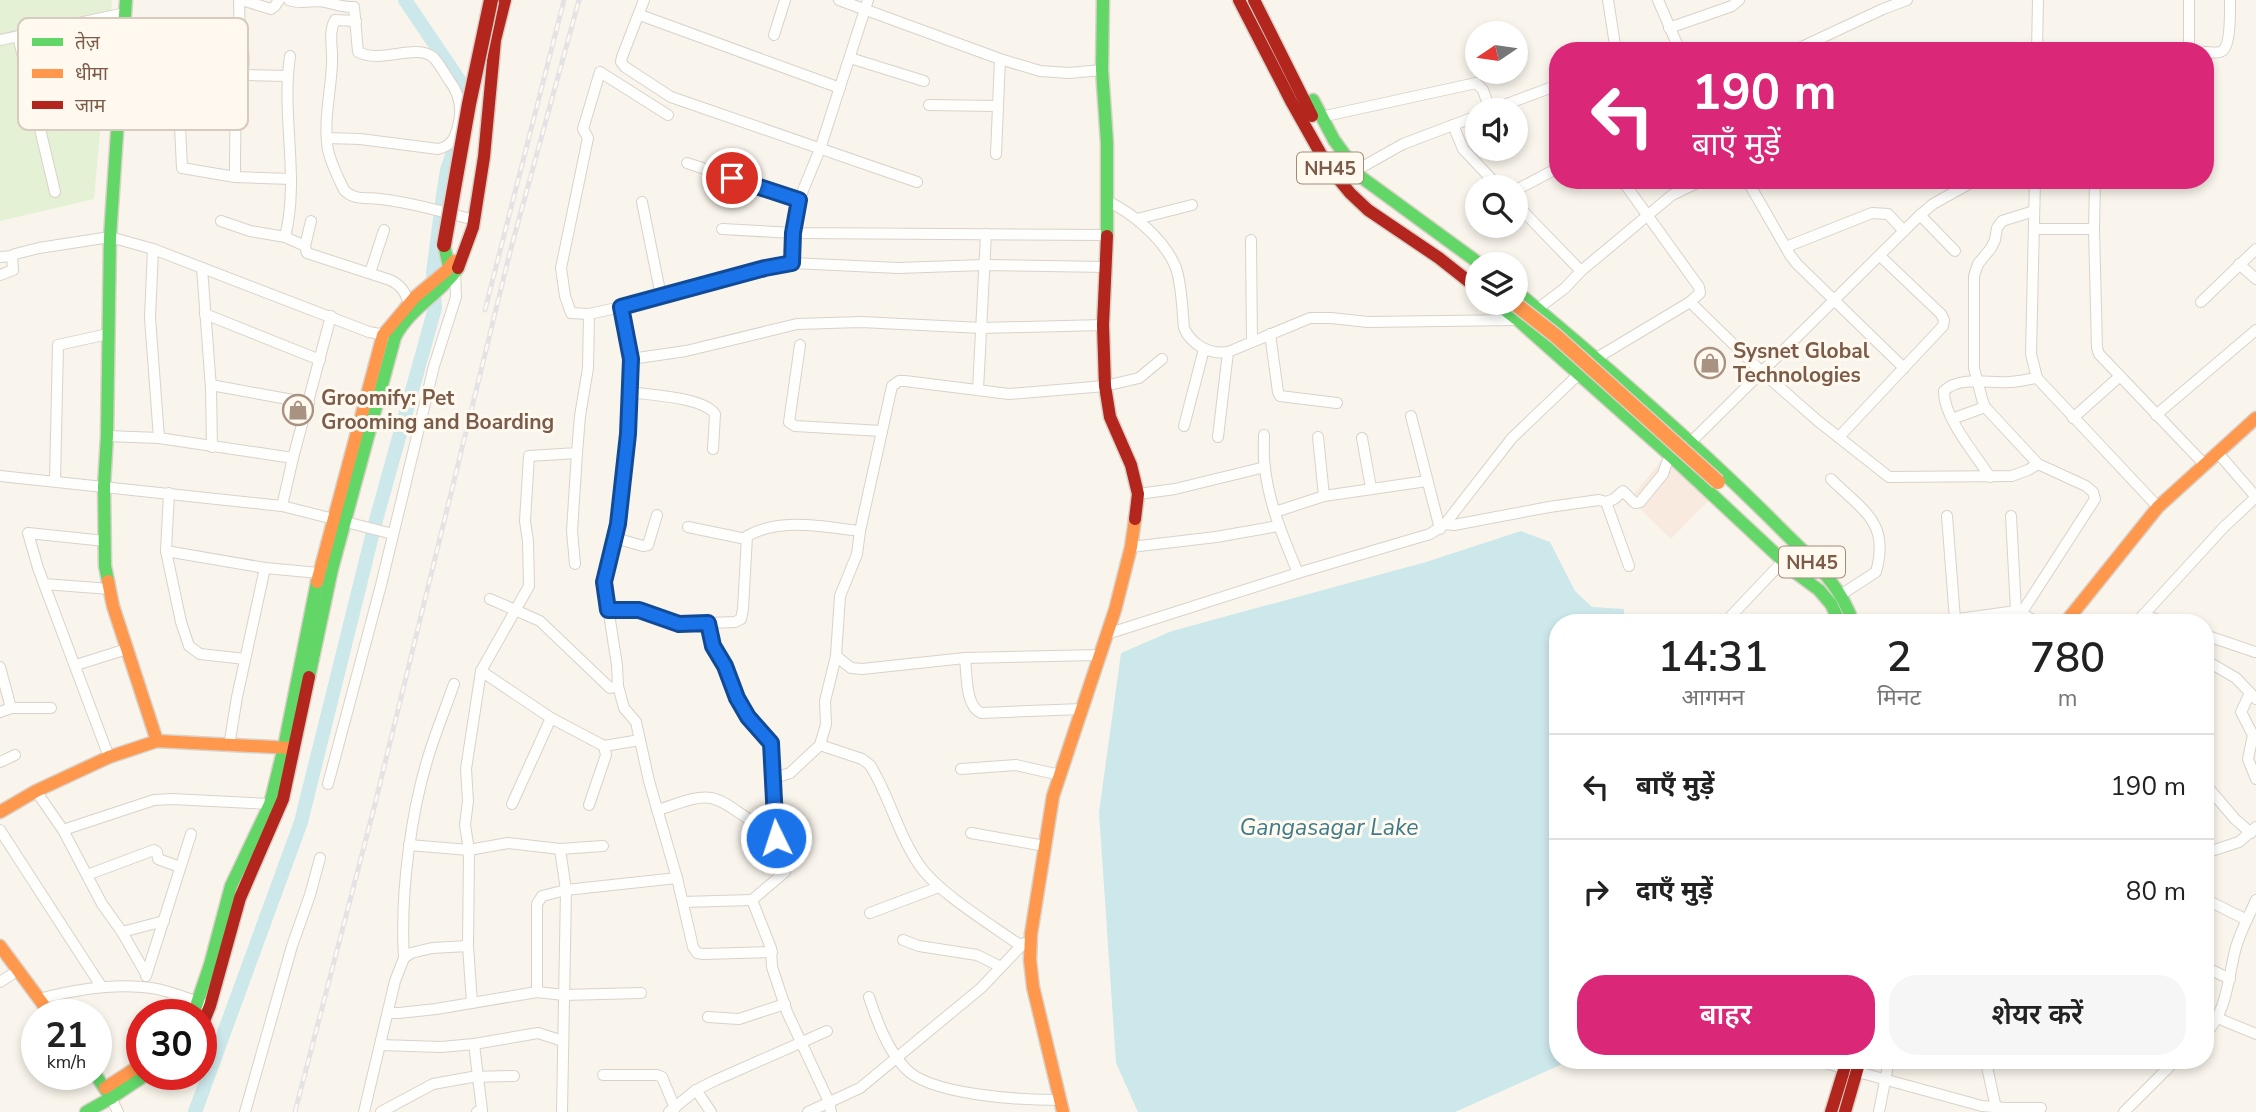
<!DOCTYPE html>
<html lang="hi">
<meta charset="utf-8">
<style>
body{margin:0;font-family:"Nunito Sans","Noto Sans Devanagari",sans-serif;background:#f6f6f6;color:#222;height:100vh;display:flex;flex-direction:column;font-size:26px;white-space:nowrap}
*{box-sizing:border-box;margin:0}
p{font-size:23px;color:#767676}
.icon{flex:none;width:38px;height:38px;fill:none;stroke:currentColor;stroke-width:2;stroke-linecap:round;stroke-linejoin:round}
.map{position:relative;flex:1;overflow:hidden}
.sheet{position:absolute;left:1549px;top:614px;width:665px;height:455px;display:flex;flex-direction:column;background:#fff;border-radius:28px;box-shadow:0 4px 10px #0003}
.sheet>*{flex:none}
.top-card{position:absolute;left:1549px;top:42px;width:665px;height:147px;border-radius:28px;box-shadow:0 4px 10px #0003;background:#db2777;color:#fff;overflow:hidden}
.needle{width:46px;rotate:257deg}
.controls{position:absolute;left:1465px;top:21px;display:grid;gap:14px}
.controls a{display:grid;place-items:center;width:63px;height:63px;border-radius:50%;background:#fff;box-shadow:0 4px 10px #0003;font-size:35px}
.speed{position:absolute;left:21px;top:999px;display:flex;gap:14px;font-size:35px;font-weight:700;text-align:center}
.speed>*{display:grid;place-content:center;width:91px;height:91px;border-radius:50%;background:#fff;box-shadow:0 4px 10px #0003;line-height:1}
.speed small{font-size:18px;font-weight:400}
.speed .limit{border:10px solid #d22;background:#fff;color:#111}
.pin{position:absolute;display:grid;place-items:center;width:60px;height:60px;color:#fff;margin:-30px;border:4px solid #fff;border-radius:50%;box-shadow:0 2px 7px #0007}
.me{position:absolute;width:77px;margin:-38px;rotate:356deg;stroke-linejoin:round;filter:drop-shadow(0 0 5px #0008)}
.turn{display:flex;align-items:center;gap:24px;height:147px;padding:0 28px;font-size:32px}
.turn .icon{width:91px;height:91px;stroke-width:2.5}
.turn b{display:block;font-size:49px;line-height:60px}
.eta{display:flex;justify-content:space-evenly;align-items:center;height:119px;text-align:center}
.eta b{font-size:42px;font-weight:600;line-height:49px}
.primary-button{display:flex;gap:14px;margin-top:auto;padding:14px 28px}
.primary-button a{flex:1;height:80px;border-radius:28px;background:#db2777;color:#fff;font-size:28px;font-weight:600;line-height:80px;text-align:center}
.primary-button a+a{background:#f6f6f6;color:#222}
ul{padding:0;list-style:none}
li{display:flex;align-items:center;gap:21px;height:105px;padding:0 28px;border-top:2px solid #e0e0e0}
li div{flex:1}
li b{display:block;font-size:26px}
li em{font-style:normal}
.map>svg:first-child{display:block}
.commercial{fill:#f9eae0}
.green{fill:#e4f1d5}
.water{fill:#cce8eb}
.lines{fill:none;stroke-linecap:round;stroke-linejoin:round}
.river{stroke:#cce8eb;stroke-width:14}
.street-casing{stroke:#d9d2ca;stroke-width:12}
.fast-casing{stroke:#d9d1c8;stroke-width:15}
.slow-casing{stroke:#d9d1c8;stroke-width:15}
.jam-casing{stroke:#d9d1c8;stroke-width:15}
.street{stroke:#fefefc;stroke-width:10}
.fast{stroke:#63d668;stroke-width:12}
.slow{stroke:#ff974d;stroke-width:12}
.jam{stroke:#b3261e;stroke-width:12}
.rail-casing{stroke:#e5e2e6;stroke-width:5}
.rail{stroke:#fff9f0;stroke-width:2.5;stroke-dasharray:8;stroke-linecap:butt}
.slow-bridge-casing{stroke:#dbd1c9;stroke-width:17;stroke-linecap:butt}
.jam-bridge-casing{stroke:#dbd1c9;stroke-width:17;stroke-linecap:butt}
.slow-bridge{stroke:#ff974d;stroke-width:14}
.jam-bridge{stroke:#b3261e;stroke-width:14}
.route-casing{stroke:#114b97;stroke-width:18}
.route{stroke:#1a73e8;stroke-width:12}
.labels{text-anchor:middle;stroke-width:6;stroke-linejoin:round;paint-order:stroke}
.shield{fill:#fff9f0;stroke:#a38b7a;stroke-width:2}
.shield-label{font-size:19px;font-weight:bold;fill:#7c5c48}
.poi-label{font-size:21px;font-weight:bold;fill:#7c5c48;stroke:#fff9f0;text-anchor:start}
.water-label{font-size:23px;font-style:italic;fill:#3c7b8a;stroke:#fff9f0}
.key{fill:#fff9f0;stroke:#d8cabe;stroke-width:2}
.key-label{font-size:19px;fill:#7c5c48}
</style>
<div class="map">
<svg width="2256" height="1112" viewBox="0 0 2256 1112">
<rect width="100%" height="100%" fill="#f9f5ec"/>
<polygon class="commercial" points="1665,456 1711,498 1671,539 1630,499"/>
<polygon class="green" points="0,0 112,0 94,199 0,221"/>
<polygon class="water" points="1521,531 1550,542 1575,591 1592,607 1624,609 1624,623 1558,623 1558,1060 1569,1061 1455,1112 1138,1112 1116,1063 1099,812 1121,653 1172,631 1426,562"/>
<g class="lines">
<g class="river">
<polyline points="405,0 461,83 464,113"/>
<polyline points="442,202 447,170 460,132"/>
<polyline points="195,1112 301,822 376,520 435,308 433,273 440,219"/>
</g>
<g class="street-casing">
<g id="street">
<polyline points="239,0 240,43"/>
<polyline points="242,0 271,9 275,6 279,0"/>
<path d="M289,0C299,4 309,1 319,1C331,2 341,8 354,7L358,52C382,64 415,43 433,57C439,63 444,73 449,80C459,93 463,109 458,126C455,139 451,146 438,149L360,139L327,138"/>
<polyline points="644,0 622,57 621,62 625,67 671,97 917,182"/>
<polyline points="839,0 1000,59 1040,71 1069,73 1102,70"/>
<polyline points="1608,0 1616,51"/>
<polyline points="1658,0 1680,51"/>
<polyline points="640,15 840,88"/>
<path d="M356,21L335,20C328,32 333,49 332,63C331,92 323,121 328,150C331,164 338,177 344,190C354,201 368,197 380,199C410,202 439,211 467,218"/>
<polyline points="1669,28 1732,6 1739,0"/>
<polyline points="774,35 785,0"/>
<polyline points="18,36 55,192"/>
<polyline points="0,40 125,13"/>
<polyline points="1793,51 1883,9 1907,0"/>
<polyline points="2037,51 2038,0"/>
<polyline points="2189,51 2189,0"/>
<path d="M2205,52C2210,52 2218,54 2222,51C2231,46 2230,10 2230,0"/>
<path d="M121,53C151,48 214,37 241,44C249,65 237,89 236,110C235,132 235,155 235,177"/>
<polyline points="850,58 924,81"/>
<polyline points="242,75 287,76"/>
<polyline points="178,85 182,168 235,177 291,179"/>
<polyline points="929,105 998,106"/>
<polyline points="1491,110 1558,85"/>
<polyline points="668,115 600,72 583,129 588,138 561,268 565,296 571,313 589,314 621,307 765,268 792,263 898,268 984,265 1106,267"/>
<polyline points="1321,117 1476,83 1483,90 1490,110"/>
<polyline points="1453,125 1463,149 1499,187"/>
<polyline points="996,154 1000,59"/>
<polyline points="687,163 799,200"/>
<polyline points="1355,171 1403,144 1477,116"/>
<polyline points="1747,180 1790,255 1797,264 1904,368"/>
<polyline points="2035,180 2031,354 2037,378 2158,507"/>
<polyline points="2095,180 2094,229 2097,348 2099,354 2205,465"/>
<polyline points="1516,190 1558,168"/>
<path d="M1107,201C1133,213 1165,240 1176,268C1182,286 1182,308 1184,328C1191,344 1209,355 1228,352L1310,318H1331L1368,322L1516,320"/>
<polyline points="642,202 661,296"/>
<polyline points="1516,204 1581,271"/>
<polyline points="1920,215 1955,251"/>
<polyline points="1137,219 1192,205"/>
<path d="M221,221L250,231L285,237L305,246L307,253L390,280C401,285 405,292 409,303"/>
<polyline points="722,229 793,233 1106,235"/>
<polyline points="2034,229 2094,229"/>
<path d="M285,237C300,177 281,118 290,56"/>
<polyline points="1251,240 1252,342"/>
<polyline points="305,246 311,221"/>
<polyline points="1786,247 1872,213 1888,214 1904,231"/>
<polyline points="153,249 150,318 159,438"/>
<polyline points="0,257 12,256"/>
<polyline points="792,263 793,233 799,200 820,149 868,0"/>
<polyline points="2239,264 2256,279"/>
<polyline points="202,268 211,388 212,447"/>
<polyline points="370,273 384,230"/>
<polyline points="0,275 13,270 12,256 15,254 39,248 110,237 153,249 369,332 390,336"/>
<polyline points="1690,302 1762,372 1818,421 1889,477 2012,476 2028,470 2038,464"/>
<polyline points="2201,302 2256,249"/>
<polyline points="621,307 631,359 627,434 618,524 604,582 617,665 618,686 624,708 636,722 649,781 677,878 693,947 697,953 703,954 772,952"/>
<polyline points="1536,310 1565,288 1581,271 1672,195 1703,180"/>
<polyline points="205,314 320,360"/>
<polyline points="1270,334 1278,392 1280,396 1337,403"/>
<polyline points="800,345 789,422 795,426 882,431"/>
<polyline points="631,359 686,351 797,324 861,322 982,328 1103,325"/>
<polyline points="1595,359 1690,302 1700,293 1699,287 1622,180"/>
<polyline points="211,385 309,403"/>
<polyline points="978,390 986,234"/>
<path d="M629,392C650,395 703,397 715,414L713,449"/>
<polyline points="2156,415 2256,330"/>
<polyline points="1411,416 1440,529"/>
<polyline points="2073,418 2119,377"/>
<polyline points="1952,419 1985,407"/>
<polyline points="1184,426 1204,349"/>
<path d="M1264,435C1264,445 1263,457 1265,468C1269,505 1284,539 1298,573"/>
<polyline points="107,436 159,438 293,458"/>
<polyline points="1218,437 1228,352"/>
<polyline points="1318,437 1324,496"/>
<polyline points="1839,437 1943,326 1944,320 1941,314 1880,256"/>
<polyline points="1362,438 1371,488"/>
<polyline points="1689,444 1920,215 1933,204 1976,180"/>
<polyline points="2218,453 2256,497"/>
<polyline points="0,476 263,504 282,506 393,534"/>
<path d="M1990,477C1976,455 1943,417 1944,391C1960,375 1990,384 2009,382C2019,382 2028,379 2037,378"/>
<path d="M1831,479C1863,511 1890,522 1876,572L1842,594"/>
<polyline points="55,481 58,345 108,334"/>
<polyline points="169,493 166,551 181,622 189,646 200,654 245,659"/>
<polyline points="1138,494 1175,489 1265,467"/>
<polyline points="1606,502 1614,499 1623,491 1635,503 1640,502 1663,474 1667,462 1675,456"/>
<polyline points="282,506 293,458 331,316"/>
<polyline points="1275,512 1324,496 1427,481"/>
<polyline points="1947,516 1955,619"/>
<polyline points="2011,516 2016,611"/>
<polyline points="1445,524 1454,525 1549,507 1599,500 1606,502 1629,566"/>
<polyline points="688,527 746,539"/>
<polyline points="615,538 643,546 648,545 657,515"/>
<polyline points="105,541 28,533 38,568 109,757"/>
<polyline points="1131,547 1216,537 1278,526"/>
<polyline points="166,551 265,568 319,573"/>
<polyline points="575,564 572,531 577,453"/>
<polyline points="44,584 110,589"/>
<polyline points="490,599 540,621 610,688 618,686"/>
<path d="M609,610H639L679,624L735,622L741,619L743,609L747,536C781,517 824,527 860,531"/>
<polyline points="2143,615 2167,623"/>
<polyline points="1731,616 1783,561"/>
<polyline points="708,623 711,641 725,666 737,698 748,717 771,743 773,749 772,779 790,773 820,745 826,724 825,701 836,656 840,596 857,554 860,531 892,386 899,381 905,381 1009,394 1105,386 1139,378 1162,359"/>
<polyline points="1929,623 2016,611 2040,623"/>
<polyline points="2015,623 2095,499 2093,492 2086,486 2038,464 1985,407 1982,399 1974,368 1974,276 1978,264 1991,248 1995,240 1997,228 2002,221 2034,211"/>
<polyline points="2136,623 2223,528 2256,497"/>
<polyline points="1107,634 1298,573 1430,534 1445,524 1512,438 1579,374"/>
<polyline points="2205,635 2255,652"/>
<polyline points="836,656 851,668 862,669 965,658 1100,655"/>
<path d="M965,658C967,674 965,706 981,713L1082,709"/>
<polyline points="2205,660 2236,678 2256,699"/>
<polyline points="76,665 127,649"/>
<polyline points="0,667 11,708"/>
<polyline points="481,671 551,718 604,746 606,755 589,805"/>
<polyline points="2250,693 2241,712 2253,735 2248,759 2256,779"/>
<polyline points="0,712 11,708 51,708"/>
<path d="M820,745L862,759L870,765C890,797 898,835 920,866C940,894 992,925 1021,946"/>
<polyline points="229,746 237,697 265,568"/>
<polyline points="604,746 640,740"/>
<polyline points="0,762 15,755"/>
<polyline points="961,769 1016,765 1060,775"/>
<polyline points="772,779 776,838 785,872 752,900 771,948 772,967 787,1012 829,1102 831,1112"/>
<polyline points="328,784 381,585 434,366 456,297 455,269"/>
<polyline points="2205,784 2235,819 2251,833"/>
<polyline points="36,791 63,830 102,904 122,932 146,974"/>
<polyline points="512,804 551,718"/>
<path d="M657,810C673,806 695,795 711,798C733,802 751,829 776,828"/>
<polyline points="0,830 101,986"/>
<polyline points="63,830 154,800 172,799 270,804"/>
<polyline points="971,833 1045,846"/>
<polyline points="409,845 469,850 508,843 560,849 603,846"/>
<polyline points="560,849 566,890 562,1112"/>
<polyline points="2205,853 2239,842 2256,827"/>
<polyline points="87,875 154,850 157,852 158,859 180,867"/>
<polyline points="2205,899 2247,920"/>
<polyline points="683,902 752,900"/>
<polyline points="870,913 939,887"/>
<polyline points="122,932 164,921"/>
<polyline points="903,940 919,946 977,955 1001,967"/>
<path d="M404,958C400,893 411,807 432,745C439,724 447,704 454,684"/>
<polyline points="2205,967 2230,979"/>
<polyline points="146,976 191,834"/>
<polyline points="0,982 11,975"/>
<polyline points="537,992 537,904 542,896 566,890 677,878"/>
<path d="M869,997C877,1021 887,1049 905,1068C930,1096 1024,1100 1060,1100"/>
<path d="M39,999C73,990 107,984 142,987C164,988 188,999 210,1006"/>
<polyline points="472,1003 468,946 469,850 465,825 468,801 466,769 481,671 529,586 528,541 525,521 529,456 577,453 580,416 588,368 589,314"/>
<polyline points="388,1013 399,1013 436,1009 537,992 564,995 641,993"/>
<polyline points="2205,1013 2256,1034"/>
<polyline points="708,1017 739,1019 785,1004"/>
<path d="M2205,1034C2227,1012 2228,979 2235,951C2239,934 2249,916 2256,900"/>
<polyline points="474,1044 482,1110 477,1112"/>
<polyline points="380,1045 441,1047 474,1044 538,1033 563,1041"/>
<polyline points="1814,1060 1982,1106 2005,1108 2041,1108"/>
<polyline points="1992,1060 1988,1062 1987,1067 1996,1108"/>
<polyline points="603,1075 657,1075 662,1077 675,1108"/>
<polyline points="696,1090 711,1112"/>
<polyline points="111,1098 118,1112"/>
<polyline points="245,1112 292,946 310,895 320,858"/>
<polyline points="364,1112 395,981 404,958 411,953 432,948 468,946"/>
<polyline points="381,1112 433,1084 472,1077 514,1076"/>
<polyline points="669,1112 696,1090 716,1080 827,1031"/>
<polyline points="808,1112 860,1088 981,988 1024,943"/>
<polyline points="1879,1112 1889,1060"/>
<polyline points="2124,1112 2176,1060"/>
</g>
</g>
<g class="fast-casing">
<g id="fast">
<polyline points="1103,0 1102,70 1107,143 1107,236"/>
<polyline points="1313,100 1334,140 1361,177 1480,264"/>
<polyline points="444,245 449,267"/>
<path d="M1516,291C1605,365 1693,441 1775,523C1805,554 1840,581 1853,623"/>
<polyline points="1496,303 1518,320 1673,458 1796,573 1819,590 1831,604 1840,623"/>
<polyline points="108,581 105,566 104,486 107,436 110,237 126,0"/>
<path d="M309,677L332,569L395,337C410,308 440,294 458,268"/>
<polyline points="193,1015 210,965 231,886 270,804 284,747 317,582"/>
<polyline points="111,1098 147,1074"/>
<polyline points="86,1112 111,1098 95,1074"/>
</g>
</g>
<g class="slow-casing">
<g id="slow">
<polyline points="108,581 113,606 157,741"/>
<polyline points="317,582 383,335 415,297 446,271 454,261"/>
<polyline points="2065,623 2158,507 2256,418"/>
<polyline points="0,812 36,791 109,757 157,741 291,748"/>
<polyline points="0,946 51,1015"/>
<polyline points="105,1088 142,1064"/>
<polyline points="1063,1112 1033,987 1030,960 1031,934 1053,796 1115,610 1131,547 1135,519"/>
</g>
</g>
<g class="jam-casing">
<g id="jam">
<polyline points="1239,0 1291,101 1327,165 1350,193 1368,210 1439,258 1477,288"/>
<polyline points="1254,0 1312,116"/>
<polyline points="1107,236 1103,325 1105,386 1110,417 1131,465 1138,494 1135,519"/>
<polyline points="458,268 473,227 484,157 495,40 505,0"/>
<polyline points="201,1028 210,1006 240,898 283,799 309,677"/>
<polyline points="1831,1112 1847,1060"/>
<polyline points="1845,1112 1860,1060"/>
</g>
</g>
<use href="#street" class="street"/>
<use href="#fast" class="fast"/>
<use href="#slow" class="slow"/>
<use href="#jam" class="jam"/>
<g class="rail-casing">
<g id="rail">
<polyline points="485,310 564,0"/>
<polyline points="295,1112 374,808 510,252 579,0"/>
</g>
</g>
<use href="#rail" class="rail"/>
<g class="slow-bridge-casing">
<polyline id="slow-bridge" points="1514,303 1556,336 1718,482"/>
</g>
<g class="jam-bridge-casing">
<polyline id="jam-bridge" points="444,245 469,104 491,0"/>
</g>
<use href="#slow-bridge" class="slow-bridge"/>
<use href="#jam-bridge" class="jam-bridge"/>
</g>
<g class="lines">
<g class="route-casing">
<polyline id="route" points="732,178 799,200 793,233 792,263 765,268 621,307 631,359 628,434 618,524 604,582 608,610 639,610 679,624 708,623 713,646 725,666 737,698 748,717 771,743 776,838"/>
</g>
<use href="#route" class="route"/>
</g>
<defs>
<g id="shop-ring" transform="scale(1.575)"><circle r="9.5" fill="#fff9f0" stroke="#a89281" stroke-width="1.5"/><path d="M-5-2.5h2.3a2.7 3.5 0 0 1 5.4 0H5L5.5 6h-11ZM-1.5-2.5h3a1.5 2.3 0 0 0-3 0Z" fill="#a89281"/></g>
</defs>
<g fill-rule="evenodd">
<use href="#shop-ring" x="1710" y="363"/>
<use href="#shop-ring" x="298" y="410"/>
</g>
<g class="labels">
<g class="shield">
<rect x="1297" y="152.5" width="66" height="31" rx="5"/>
<rect x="1779" y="546.5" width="66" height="31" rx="5"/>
</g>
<g class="shield-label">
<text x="1330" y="175">NH45</text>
<text x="1812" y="569">NH45</text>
</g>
<g class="poi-label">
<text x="1733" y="358">Sysnet Global<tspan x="1733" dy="24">Technologies</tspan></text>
<text x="321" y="405">Groomify: Pet<tspan x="321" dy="24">Grooming and Boarding</tspan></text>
</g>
<g class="water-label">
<text x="1329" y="835">Gangasagar Lake</text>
</g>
</g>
<rect x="18" y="18" width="230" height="112" rx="10" class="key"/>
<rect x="32" y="38" width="31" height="8" fill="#63d668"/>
<rect x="32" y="69" width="31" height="9" fill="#ff974d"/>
<rect x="32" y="101" width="31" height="8" fill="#b3261e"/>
<g class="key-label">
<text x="75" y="49">तेज़</text>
<text x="75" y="80">धीमा</text>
<text x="75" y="112">जाम</text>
</g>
</svg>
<div class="controls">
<a><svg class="needle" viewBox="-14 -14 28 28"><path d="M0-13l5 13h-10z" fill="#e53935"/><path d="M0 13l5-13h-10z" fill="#767676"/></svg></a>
<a><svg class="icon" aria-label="sound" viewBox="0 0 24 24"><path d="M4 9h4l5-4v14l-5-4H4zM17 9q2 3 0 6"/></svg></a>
<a><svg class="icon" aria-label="search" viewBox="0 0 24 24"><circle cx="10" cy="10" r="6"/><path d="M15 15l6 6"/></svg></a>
<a><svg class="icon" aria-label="layers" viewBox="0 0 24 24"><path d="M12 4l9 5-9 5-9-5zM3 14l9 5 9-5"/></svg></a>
</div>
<div class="speed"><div>21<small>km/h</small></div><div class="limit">30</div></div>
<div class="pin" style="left:732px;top:178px;background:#d93025"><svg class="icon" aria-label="arrive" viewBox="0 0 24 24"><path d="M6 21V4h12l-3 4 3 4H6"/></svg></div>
<svg class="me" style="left:776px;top:838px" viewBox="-20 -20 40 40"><circle r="17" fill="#1a73e8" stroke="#fff" stroke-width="3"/><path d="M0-11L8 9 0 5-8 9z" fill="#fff"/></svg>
<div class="top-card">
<div class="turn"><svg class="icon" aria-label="left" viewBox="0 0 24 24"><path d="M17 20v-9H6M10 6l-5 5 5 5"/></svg><div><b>190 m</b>बाएँ मुड़ें</div></div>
</div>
<section class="sheet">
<div class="eta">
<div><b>14:31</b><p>आगमन</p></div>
<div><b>2</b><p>मिनट</p></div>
<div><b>780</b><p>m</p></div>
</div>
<ul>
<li><svg class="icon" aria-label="left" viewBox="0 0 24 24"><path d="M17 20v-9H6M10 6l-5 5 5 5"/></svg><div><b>बाएँ मुड़ें</b></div><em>190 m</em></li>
<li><svg class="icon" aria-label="right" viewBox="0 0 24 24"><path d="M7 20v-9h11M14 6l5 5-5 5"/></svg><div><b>दाएँ मुड़ें</b></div><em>80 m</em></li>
</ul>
<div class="primary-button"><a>बाहर</a><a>शेयर करें</a></div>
</section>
</div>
